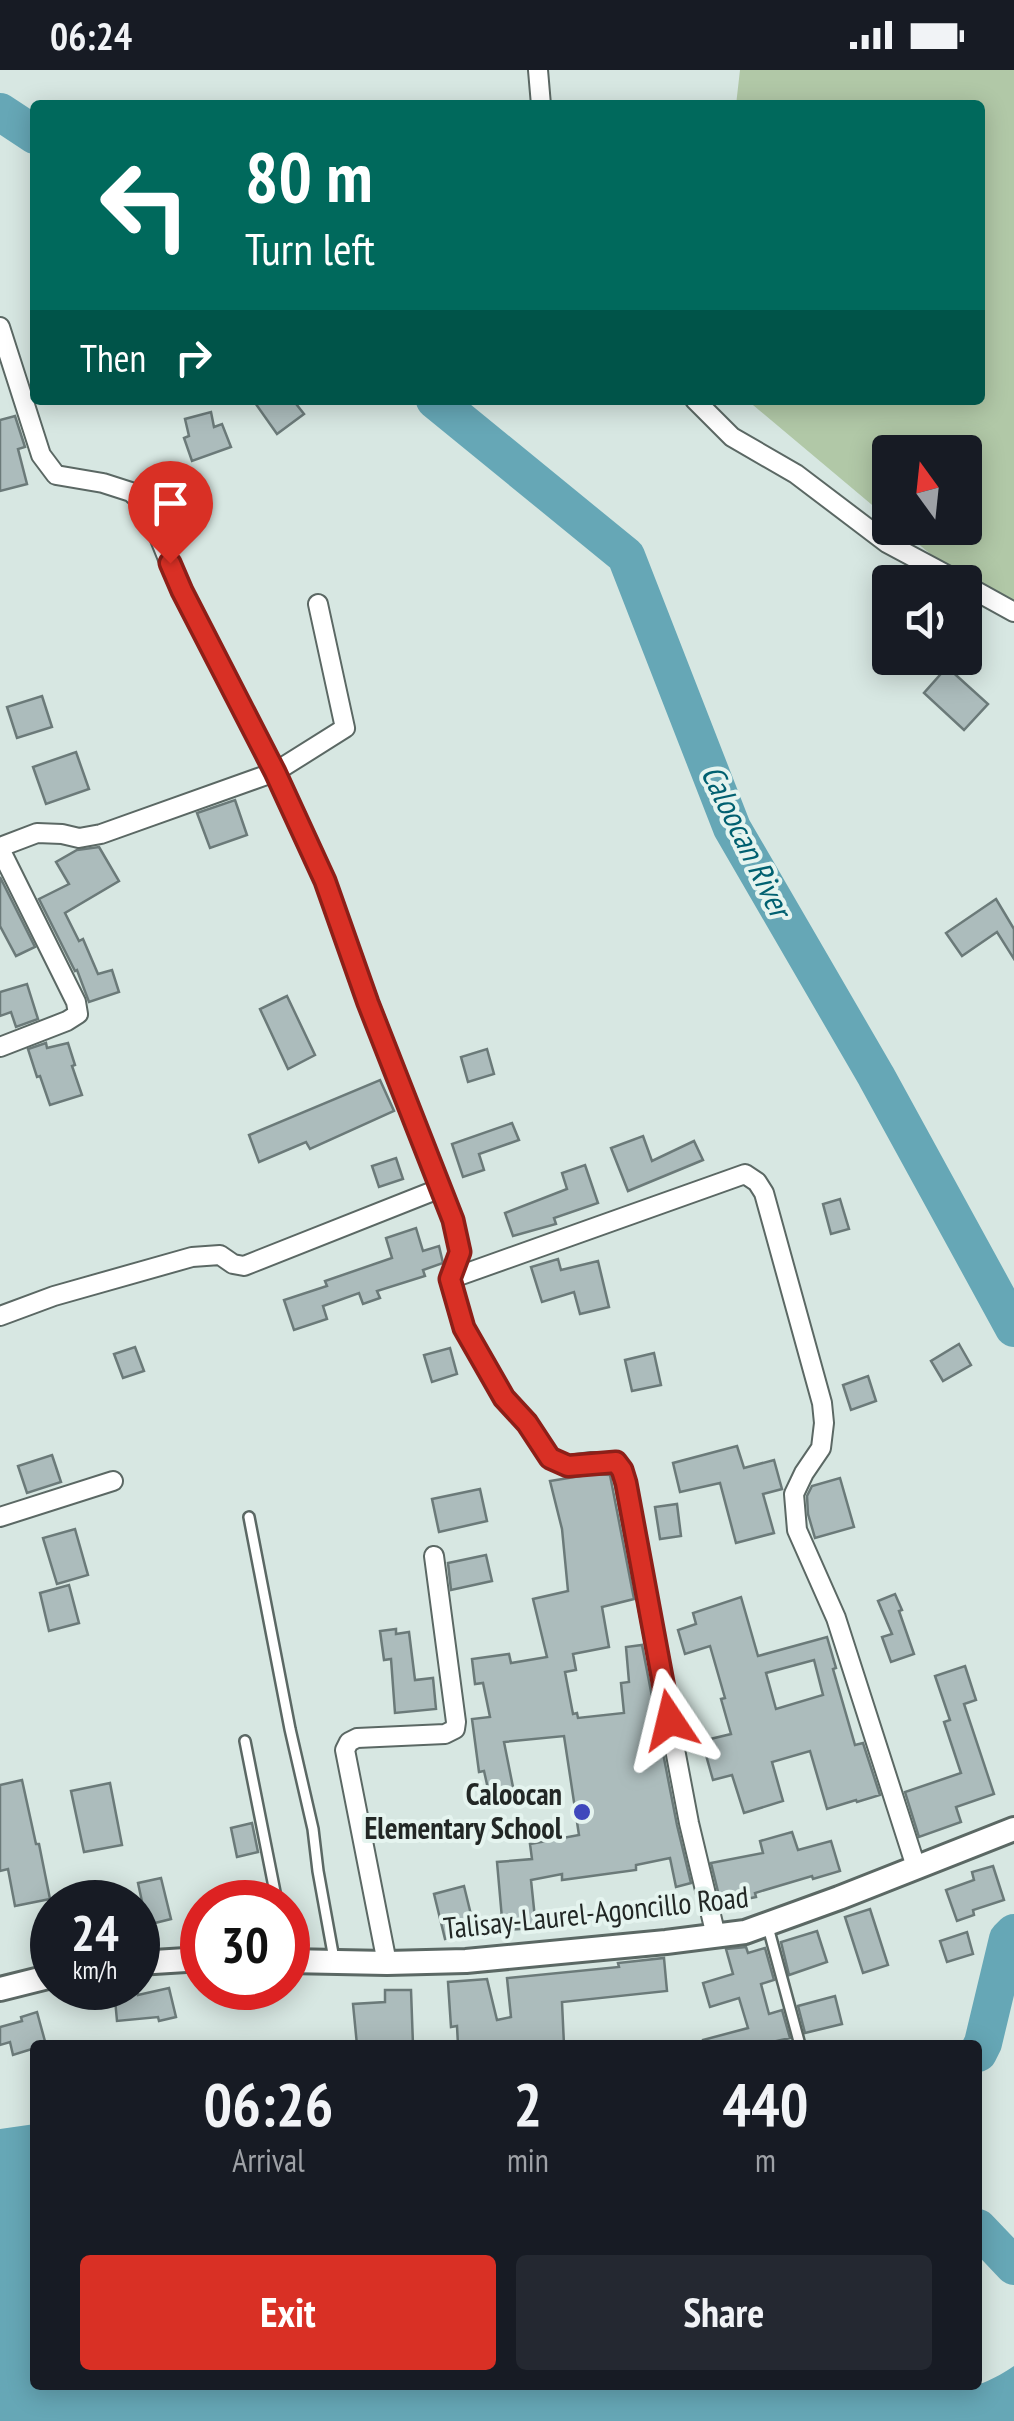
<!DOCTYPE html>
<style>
body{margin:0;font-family:"PT Sans Narrow",sans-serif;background:#242831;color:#f1f3f6;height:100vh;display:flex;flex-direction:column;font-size:38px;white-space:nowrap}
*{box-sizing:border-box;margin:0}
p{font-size:32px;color:#9ea1a6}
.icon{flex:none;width:55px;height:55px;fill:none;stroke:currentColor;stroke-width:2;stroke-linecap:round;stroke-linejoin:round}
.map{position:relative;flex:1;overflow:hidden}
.sheet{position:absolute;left:30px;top:1970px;width:952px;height:350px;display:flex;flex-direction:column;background:#171b24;border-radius:10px;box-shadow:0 5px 25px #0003}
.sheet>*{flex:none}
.hud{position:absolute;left:30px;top:30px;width:955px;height:305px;border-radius:10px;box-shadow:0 5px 25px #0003;background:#00695c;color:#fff;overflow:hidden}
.needle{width:65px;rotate:345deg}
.tools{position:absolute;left:872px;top:365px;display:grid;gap:20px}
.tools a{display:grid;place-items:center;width:110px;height:110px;border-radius:10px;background:#171b24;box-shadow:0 5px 25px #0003;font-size:50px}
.speed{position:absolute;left:30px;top:1810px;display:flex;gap:20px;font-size:50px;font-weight:700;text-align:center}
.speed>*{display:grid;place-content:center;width:130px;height:130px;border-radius:50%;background:#171b24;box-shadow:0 5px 25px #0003;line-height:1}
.speed small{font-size:25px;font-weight:400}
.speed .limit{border:15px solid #d22;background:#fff;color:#111}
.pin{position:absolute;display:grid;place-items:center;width:85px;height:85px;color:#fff;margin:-102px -42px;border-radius:50% 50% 50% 0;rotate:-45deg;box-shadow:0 0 10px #0007}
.pin .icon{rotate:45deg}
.me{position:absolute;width:110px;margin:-55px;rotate:350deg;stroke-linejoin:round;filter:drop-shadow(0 0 8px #0008)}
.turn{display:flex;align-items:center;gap:35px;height:210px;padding:0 50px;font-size:45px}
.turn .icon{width:130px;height:130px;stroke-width:2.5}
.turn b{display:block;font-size:70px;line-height:85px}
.then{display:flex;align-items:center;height:95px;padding:0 50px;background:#0003;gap:20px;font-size:38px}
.eta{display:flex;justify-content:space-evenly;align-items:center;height:170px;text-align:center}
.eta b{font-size:60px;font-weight:600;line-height:70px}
.primary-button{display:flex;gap:20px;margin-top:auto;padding:20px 50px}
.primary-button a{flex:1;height:115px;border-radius:10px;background:#d93025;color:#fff;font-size:40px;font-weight:600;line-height:115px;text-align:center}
.primary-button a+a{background:#242831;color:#f1f3f6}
.status{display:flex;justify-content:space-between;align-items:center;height:70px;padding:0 50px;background:#171b24;direction:ltr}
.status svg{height:28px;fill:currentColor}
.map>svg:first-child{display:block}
.green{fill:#b1c8a7}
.water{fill:#66a7b6}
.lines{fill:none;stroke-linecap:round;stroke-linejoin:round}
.river{stroke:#66a7b6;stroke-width:38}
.building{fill:#acbcbc;stroke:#6b7a79;stroke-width:2.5;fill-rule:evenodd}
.service-casing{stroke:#5b6864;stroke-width:14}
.minor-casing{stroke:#5b6864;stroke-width:22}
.secondary-casing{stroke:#5b6864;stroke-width:28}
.service{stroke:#fff;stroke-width:9}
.minor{stroke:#fff;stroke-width:18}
.secondary{stroke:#fff;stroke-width:22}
.route-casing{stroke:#8d1f18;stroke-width:25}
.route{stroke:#d93025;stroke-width:18}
.poi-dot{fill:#3f48bc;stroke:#e5f4ef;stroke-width:4}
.labels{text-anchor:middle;stroke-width:8;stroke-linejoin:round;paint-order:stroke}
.poi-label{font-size:30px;font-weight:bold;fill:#222725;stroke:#e5f4ef;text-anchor:end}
.street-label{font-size:30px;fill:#222725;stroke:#e5f4ef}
.water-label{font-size:32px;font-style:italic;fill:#006070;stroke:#e5f4ef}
</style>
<div class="status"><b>06:24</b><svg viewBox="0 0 49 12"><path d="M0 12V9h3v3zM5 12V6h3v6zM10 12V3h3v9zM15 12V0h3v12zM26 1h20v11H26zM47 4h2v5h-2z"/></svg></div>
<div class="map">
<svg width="1014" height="2351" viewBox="0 0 1014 2351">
<rect width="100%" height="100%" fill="#d7e7e2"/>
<polygon class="green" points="740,0 1014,0 1014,553 899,458 965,458 965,382 890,382 890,450 747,330 980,330 980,35 736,35"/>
<path class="water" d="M35,2054V2315H925C953,2328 990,2313 1014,2296V2351H0V2059Z"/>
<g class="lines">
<g class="river">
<polyline points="0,42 35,65"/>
<polyline points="435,330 626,486 732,758 876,1006 1014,1258"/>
<polyline points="978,1983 983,1973 1008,1869 1014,1863"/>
<polyline points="978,2158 1014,2196"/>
</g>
</g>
<g class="building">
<polygon points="253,330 293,330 304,344 277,364"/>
<polygon points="211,342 214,357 222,354 231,377 192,391 184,368 189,366 185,349"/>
<polygon points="15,346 25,377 18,379 27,414 0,421 0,350"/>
<polygon points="947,597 988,634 964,660 924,623"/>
<polygon points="42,626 52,657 17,668 7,637"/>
<polygon points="76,682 89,719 46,734 33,697"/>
<polygon points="235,730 247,765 210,778 197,743"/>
<polygon points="99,777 119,811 65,843 79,871 83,869 98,904 112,900 119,922 89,932 77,900 75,901 39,829 69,814 56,792 77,780"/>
<polygon points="0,807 35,877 16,886 0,856"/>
<polygon points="996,829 1014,859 1014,889 997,862 962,886 946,863"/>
<polygon points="27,914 38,949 16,957 11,942 0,946 0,922"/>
<polygon points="287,926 315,985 288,999 260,939"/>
<polygon points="46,973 47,978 68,973 75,995 72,996 82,1025 50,1035 40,1006 37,1007 28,979"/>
<polygon points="487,979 494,1004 468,1012 461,987"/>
<polygon points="380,1010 394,1041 310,1079 306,1072 259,1092 249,1065"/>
<polygon points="512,1053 519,1070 479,1084 484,1100 463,1107 452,1074"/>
<polygon points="643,1066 652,1091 694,1071 703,1090 628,1121 611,1078"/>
<polygon points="396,1088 403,1109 379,1117 372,1096"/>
<polygon points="585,1095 598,1133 554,1148 556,1154 513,1166 505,1143 567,1119 562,1103"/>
<polygon points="840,1129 849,1159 831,1164 823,1134"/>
<polygon points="416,1158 423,1181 439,1176 443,1193 423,1200 425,1206 377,1221 380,1228 363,1234 359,1223 323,1236 327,1249 294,1260 284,1230 327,1216 325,1211 392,1188 386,1168"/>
<polygon points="558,1189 561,1200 598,1191 609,1237 580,1244 574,1222 542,1232 531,1197"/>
<polygon points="959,1274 971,1295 943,1311 931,1291"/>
<polygon points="135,1277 144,1301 123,1308 114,1284"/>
<polygon points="450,1278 457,1304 432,1312 424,1285"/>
<polygon points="654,1283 661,1315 632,1321 625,1290"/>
<polygon points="868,1306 876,1331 851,1340 843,1315"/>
<polygon points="737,1376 744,1398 774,1390 782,1419 763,1424 774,1463 736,1473 720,1413 680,1422 673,1393"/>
<polygon points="52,1385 61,1412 27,1423 18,1396"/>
<polygon points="593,1404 610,1405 634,1529 602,1537 609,1577 573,1584 576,1600 565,1602 573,1644 577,1643 578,1648 624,1643 621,1613 629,1612 626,1577 642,1575 677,1755 691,1813 676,1817 670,1788 636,1795 636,1800 562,1810 562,1804 531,1810 536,1858 503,1860 497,1792 532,1789 530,1774 579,1765 564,1666 504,1672 515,1727 491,1732 484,1701 479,1702 472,1649 490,1647 483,1613 475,1614 472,1589 509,1584 511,1593 547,1587 533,1529 568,1521 562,1459 550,1411"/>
<polygon points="840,1408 854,1457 815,1468 808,1444 807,1426 812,1416"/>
<polygon points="480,1419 487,1451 439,1462 432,1429"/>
<polygon points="677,1434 681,1466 660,1469 655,1437"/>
<polygon points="75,1459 88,1505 57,1514 43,1468"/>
<polygon points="486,1485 492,1511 451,1520 448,1493"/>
<polygon points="69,1515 79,1553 49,1561 40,1523"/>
<polygon points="895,1524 902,1540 899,1541 914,1584 891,1592 882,1567 892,1564 878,1531"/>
<path d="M741,1527L758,1586L827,1567L836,1598L833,1599L855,1675L863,1673L880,1725L857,1732L856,1730L827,1739L810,1681L772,1692L783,1731L744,1743L732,1705L713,1710L702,1671L731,1664L721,1629L725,1628L710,1576L685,1584L678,1560L696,1554L693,1543ZM814,1590L823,1625L776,1639L766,1603Z"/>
<polygon points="396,1559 396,1564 409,1562 415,1610 433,1608 436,1639 395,1643 391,1589 384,1590 380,1561"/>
<polygon points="965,1596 976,1630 964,1634 994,1724 956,1737 961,1752 919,1767 905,1722 961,1703 944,1652 950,1650 935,1606"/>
<polygon points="22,1710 36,1774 39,1774 50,1829 15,1836 8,1799 0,1801 0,1715"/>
<polygon points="110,1713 122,1775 84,1782 71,1721"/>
<polygon points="252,1753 258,1782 237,1787 231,1758"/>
<polygon points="792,1762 798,1780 831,1771 840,1801 813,1809 812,1806 755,1823 756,1827 721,1834 711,1793 763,1783 760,1771"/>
<polygon points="993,1796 1004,1830 973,1840 974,1845 957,1851 946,1820 974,1810 972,1802"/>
<polygon points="161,1808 171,1849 147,1855 138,1813"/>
<polygon points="464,1816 475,1861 445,1869 434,1824"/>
<polygon points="870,1839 888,1895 863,1903 845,1847"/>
<polygon points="817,1861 827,1892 789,1905 781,1872"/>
<polygon points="967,1862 973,1884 947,1892 940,1871"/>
<polygon points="746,1877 748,1883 765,1878 774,1910 761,1914 769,1944 782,1940 790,1968 777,1971 778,1975 703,1975 703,1970 748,1958 739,1928 710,1937 703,1913 733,1904 726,1879"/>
<polygon points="664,1888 667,1921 562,1932 564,1975 458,1975 457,1956 451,1957 448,1912 487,1909 497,1950 511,1947 507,1908 619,1897 618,1893"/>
<polygon points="114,1918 137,1918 138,1925 169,1918 176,1947 159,1951 158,1947 117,1951"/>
<polygon points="385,1920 411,1920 413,1975 357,1975 353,1934 385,1932"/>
<polygon points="835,1926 842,1954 805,1963 798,1936"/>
<polygon points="37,1942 46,1975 35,1975 35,1978 13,1985 10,1972 0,1975 0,1957 22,1951 21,1947"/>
</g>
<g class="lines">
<g class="service-casing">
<g id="service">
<polyline points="249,1447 290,1659 313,1759 318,1801 334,1889"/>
<polyline points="245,1671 277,1832"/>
<polyline points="768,1857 800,1975"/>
</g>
</g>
<g class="minor-casing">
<g id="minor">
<polyline points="538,0 541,35"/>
<polyline points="0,257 41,385 56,405 103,413 131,422 147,437 181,521 275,702 325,811 369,933 453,1150 461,1182 450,1209 464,1258 504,1328 527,1353 550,1388 568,1395 592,1392 616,1392 622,1400 689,1753 716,1866"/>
<polyline points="695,330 732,367 796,404 887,473 960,512"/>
<polyline points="965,515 1014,542"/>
<polyline points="0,777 37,763 62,764 79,768 101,764 275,702 345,658 318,534"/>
<polyline points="0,779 76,932 78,944 67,951 0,977"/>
<polyline points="450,1209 745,1104 757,1112 764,1123 822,1333 824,1353 821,1378 804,1403 794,1424 797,1460 836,1548 916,1797"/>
<polyline points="0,1246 54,1226 192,1187 220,1185 233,1194 244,1196 441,1118"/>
<polyline points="0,1447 113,1411"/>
<polyline points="387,1893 345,1680 349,1672 357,1668 445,1664 455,1659 456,1652 434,1486"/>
</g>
</g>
<g class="secondary-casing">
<g id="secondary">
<polyline points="288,1891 387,1893 466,1891 666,1872 745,1862 839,1828 1014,1759"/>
<polyline points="138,1893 202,1889"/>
<polyline points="0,1919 52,1906"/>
</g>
</g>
<use href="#service" class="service"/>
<use href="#minor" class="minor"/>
<use href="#secondary" class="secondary"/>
</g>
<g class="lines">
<g class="route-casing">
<polyline id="route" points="170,493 182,521 275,702 325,811 368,933 453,1150 460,1182 450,1209 464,1258 504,1328 527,1353 550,1388 568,1396 616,1392 622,1400 626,1413 670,1650"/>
</g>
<use href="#route" class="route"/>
</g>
<circle class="poi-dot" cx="582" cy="1742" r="10"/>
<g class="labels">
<g class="poi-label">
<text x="562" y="1735">Caloocan<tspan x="562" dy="34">Elementary School</tspan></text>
</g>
<g class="street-label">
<text transform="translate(596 1843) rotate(-6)" y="10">Talisay-Laurel-Agoncillo Road</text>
</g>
<g class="water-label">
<text transform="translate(746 771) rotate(64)" y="11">Caloocan River</text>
</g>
</g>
</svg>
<div class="tools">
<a><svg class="needle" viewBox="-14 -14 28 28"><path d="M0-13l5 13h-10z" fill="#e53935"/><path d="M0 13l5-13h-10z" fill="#9ea1a6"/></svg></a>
<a><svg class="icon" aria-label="sound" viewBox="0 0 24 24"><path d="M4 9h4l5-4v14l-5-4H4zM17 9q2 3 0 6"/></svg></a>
</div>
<div class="speed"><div>24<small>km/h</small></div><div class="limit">30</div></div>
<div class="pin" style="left:170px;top:493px;background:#d93025"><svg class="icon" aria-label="arrive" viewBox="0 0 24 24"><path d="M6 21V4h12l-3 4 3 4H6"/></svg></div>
<svg class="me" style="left:670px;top:1650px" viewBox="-20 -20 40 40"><path d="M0-17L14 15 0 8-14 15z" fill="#d93025" stroke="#fff" stroke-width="4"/></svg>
<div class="hud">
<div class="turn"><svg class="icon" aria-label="left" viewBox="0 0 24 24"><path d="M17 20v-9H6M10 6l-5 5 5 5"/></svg><div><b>80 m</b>Turn left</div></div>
<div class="then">Then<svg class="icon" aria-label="right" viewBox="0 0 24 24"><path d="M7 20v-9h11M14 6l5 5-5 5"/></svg></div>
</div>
<section class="sheet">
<div class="eta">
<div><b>06:26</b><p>Arrival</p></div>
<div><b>2</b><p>min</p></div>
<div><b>440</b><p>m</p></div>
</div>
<div class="primary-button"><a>Exit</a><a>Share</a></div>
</section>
</div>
